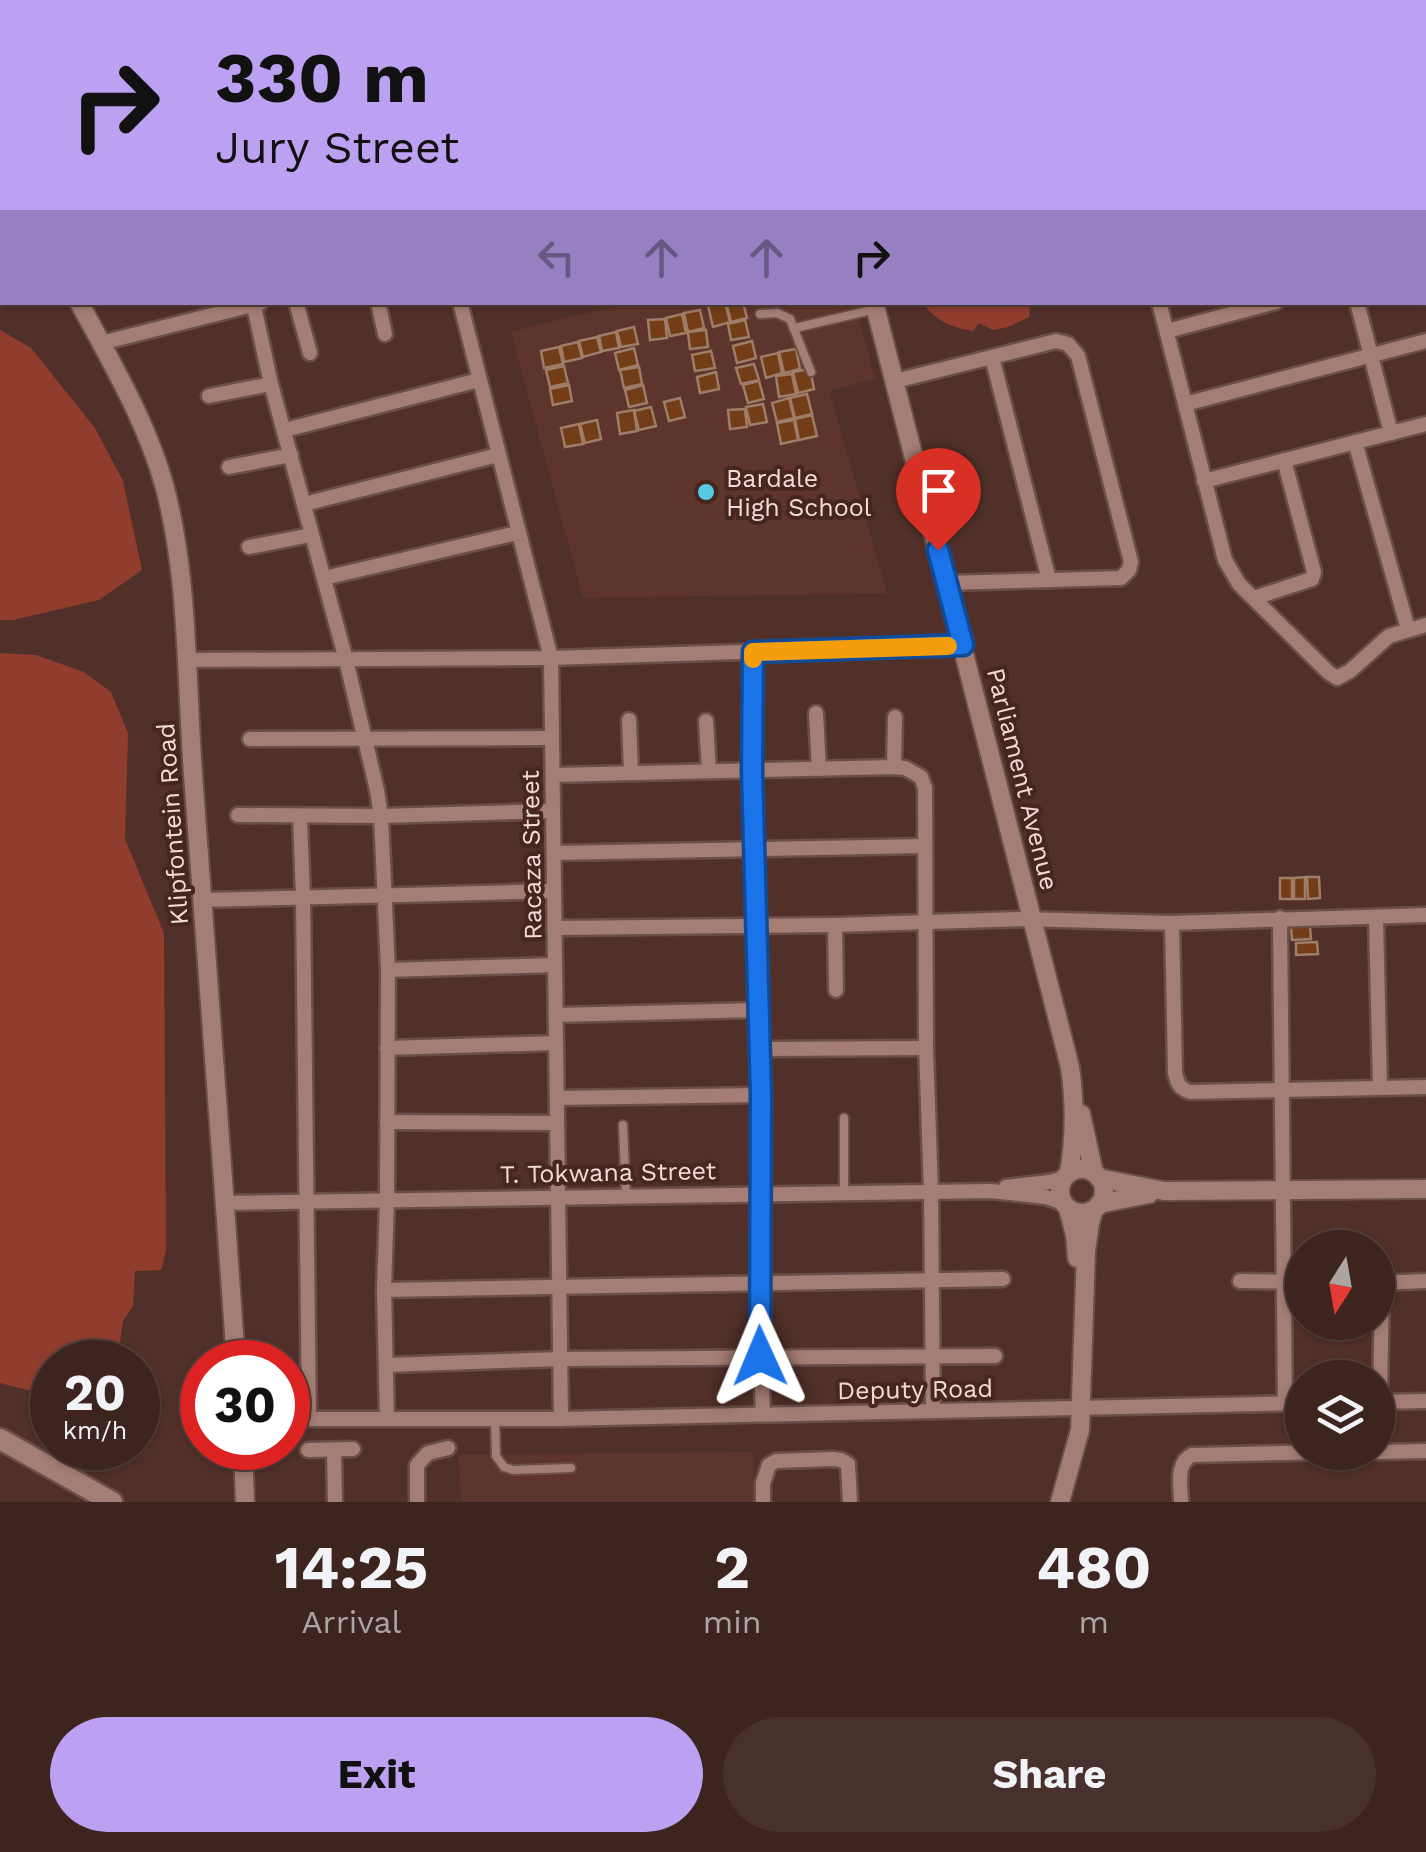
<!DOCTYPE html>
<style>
body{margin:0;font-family:"Work Sans",sans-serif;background:#48302c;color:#f1f3f6;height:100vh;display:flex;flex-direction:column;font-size:38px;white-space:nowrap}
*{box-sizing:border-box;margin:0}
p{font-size:32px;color:#ada4a4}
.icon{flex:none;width:55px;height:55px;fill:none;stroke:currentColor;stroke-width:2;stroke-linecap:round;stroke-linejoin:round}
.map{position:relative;height:1502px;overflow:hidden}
.side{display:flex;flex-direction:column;background:#3d241f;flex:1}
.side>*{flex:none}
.banner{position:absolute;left:0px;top:0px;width:1428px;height:305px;box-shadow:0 2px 8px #0004,0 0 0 2px #56413d;background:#bca0f2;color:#111;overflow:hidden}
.needle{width:65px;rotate:191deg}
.fabs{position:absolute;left:1285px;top:1230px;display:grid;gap:20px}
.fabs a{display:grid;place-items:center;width:110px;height:110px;border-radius:50%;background:#3d241f;box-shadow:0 2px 8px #0004,0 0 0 2px #56413d;font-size:50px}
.speed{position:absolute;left:30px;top:1340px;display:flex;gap:20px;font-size:50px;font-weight:700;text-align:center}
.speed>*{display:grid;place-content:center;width:130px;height:130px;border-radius:50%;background:#3d241f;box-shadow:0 2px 8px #0004,0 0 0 2px #56413d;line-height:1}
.speed small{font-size:25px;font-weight:400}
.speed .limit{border:15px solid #d22;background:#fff;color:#111}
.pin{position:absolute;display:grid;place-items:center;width:85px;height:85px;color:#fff;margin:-102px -42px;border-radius:50% 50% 50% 0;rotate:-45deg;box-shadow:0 0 10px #0007}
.pin .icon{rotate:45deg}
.me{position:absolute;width:110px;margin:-55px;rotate:359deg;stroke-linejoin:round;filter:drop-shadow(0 0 8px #0008)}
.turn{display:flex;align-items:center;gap:35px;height:210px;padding:0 50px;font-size:45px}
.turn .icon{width:130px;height:130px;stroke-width:2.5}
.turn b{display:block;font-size:70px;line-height:85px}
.lanes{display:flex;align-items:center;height:95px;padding:0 50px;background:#0003;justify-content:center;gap:50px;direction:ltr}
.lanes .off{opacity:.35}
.eta{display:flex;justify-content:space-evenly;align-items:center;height:170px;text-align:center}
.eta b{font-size:60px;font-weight:700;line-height:70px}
.cta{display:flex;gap:20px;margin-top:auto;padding:20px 50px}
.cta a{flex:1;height:115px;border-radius:60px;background:#bca0f2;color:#111;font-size:40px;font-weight:700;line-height:115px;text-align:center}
.cta a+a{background:#48302c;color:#f1f3f6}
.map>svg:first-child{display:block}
.built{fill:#5e352c}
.green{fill:#903d2e}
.building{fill:#733d17;stroke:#9e7d69;stroke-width:2.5}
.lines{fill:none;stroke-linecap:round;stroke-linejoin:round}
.service-casing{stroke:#6b4e48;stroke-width:12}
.minor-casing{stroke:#6b4e48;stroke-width:19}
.tertiary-casing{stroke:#6b4e48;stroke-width:22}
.secondary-casing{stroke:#6b4e48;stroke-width:25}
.service{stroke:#a47d74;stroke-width:8}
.minor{stroke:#a47d74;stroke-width:14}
.tertiary{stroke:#a47d74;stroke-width:18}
.secondary{stroke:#a47d74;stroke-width:20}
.route-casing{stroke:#114b97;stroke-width:25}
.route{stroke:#1a73e8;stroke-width:18}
.slow{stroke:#f59e0b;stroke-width:18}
.poi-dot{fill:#55cae0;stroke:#46261f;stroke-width:4}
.labels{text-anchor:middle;stroke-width:8;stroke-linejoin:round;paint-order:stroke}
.poi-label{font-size:25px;fill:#f2dbd7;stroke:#46261f;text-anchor:start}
.street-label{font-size:25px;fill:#f2dbd7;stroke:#46261f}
</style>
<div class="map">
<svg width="1426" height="1502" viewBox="0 0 1426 1502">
<rect width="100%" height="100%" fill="#513029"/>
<g class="built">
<polygon points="627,303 855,303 875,379 829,391 887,593 583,598 511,332"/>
<polygon points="753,1452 754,1502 461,1502 459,1455"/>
</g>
<g class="green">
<path d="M923,303H1035L1030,306L1029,317L1008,327L993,330L979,323L973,331C950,327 936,321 923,303Z"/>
<polygon points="0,330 31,348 95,428 123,481 142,570 99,600 13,620 0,620"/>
<path d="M0,653L36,655L84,672L111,692L128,733L125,839L164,933L166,1251L161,1270L135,1271L133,1306L123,1321L120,1342C107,1346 93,1348 88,1362H52V1396L0,1383Z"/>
</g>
<g class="building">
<polygon points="725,302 730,322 713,327 708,306"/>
<polygon points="726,302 743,302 747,318 731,322"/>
<polygon points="700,310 704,328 688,332 684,313"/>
<polygon points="682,314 686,333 670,336 666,318"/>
<polygon points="665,319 667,338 650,340 648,320"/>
<polygon points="745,320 749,337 731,340 728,324"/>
<polygon points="634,327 638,344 621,347 617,331"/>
<polygon points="706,330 708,347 690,349 688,332"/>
<polygon points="616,332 619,348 602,351 599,336"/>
<polygon points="597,337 601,352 583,357 579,341"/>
<polygon points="752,341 756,358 737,363 733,346"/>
<polygon points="578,342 582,358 564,362 561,346"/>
<polygon points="559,347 563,364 544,368 541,351"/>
<polygon points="634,348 638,365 619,370 615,353"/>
<polygon points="796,349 800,369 784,373 779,352"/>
<polygon points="711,351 715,368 695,371 692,355"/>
<polygon points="778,353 782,373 766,378 761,357"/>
<polygon points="754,364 759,380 741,384 736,368"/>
<polygon points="564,366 568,383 550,387 546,370"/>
<polygon points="639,367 642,384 624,388 620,370"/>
<polygon points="810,369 814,389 798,393 793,372"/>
<polygon points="716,372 719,389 700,393 697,377"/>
<polygon points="792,374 796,394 779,397 776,376"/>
<polygon points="759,381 764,399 748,403 743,385"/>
<polygon points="569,385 572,401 553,405 550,389"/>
<polygon points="643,385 647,403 629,407 625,390"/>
<polygon points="807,394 812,414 795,418 790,398"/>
<polygon points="680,398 685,417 669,421 664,402"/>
<polygon points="789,398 794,418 777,422 772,403"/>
<polygon points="763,404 767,422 750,425 746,407"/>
<polygon points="651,407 656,426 639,430 634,411"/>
<polygon points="745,409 747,427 730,429 728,410"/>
<polygon points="634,410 637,431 620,434 617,413"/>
<polygon points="812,415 817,436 799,440 795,419"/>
<polygon points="597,420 601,439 585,443 580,424"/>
<polygon points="794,420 798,440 781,444 777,423"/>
<polygon points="579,424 583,444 565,447 561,428"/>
<polygon points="1305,877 1305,899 1294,899 1294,878"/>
<polygon points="1307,877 1319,877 1320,898 1308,899"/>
<rect x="1280" y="878" width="12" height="21"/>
<polygon points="1310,926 1311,939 1292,940 1291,927"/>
<polygon points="1317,942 1318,954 1296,955 1296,943"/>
</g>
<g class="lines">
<g class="service-casing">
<g id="service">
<polyline points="760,314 777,313 790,319 811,372"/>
<polyline points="795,328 876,309"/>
<polyline points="623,1125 626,1197"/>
<polyline points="844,1194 844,1118"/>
<polyline points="495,1419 496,1456 504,1467 513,1470 571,1468"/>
</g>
</g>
<g class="minor-casing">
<g id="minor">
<polyline points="176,0 176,2"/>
<polyline points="477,0 477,2"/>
<polyline points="569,0 570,2"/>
<polyline points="694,0 694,2"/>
<polyline points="902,0 902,2"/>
<polyline points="991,0 992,2"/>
<polyline points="1083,0 1084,2"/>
<polyline points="1160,0 1161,2"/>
<polyline points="1239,0 1239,2"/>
<polyline points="1313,0 1314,2"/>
<polyline points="1391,0 1392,2"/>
<polyline points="44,2 55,0"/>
<polyline points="387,2 397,0"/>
<polyline points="1419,2 1426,1"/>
<polyline points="0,13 2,12"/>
<polyline points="1425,13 1426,16"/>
<polyline points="0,23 2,32"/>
<polyline points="1425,103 1426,102"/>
<polyline points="1425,186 1426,185"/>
<polyline points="0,203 2,202"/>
<polyline points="1425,264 1426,264"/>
<polyline points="253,302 271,384 346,660 377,790 381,816 388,970 387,1201 384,1290 387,1419"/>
<polyline points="296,302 310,353"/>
<polyline points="378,302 385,334"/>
<polyline points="460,302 551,658 561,1419"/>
<polyline points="1159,302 1225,560 1239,584 1328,672 1337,678 1350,671 1389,636 1426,625"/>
<polyline points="1357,302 1391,433"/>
<polyline points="1167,331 1276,302"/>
<polyline points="101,343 260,303"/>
<polyline points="992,357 1049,580"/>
<polyline points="895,381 1056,341 1068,344 1078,356 1131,562 1129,570 1121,578 947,583"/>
<polyline points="209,396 271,384"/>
<polyline points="1185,404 1426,341"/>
<polyline points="285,430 479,380"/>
<polyline points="1355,442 1408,629"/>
<polyline points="229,467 291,455"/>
<polyline points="1204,481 1426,424"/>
<polyline points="304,504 498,455"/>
<polyline points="249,547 311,535"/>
<polyline points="324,578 517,533"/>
<polyline points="1254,598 1312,579 1314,572 1284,460"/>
<path d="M753,652C751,799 759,946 761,1094C762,1200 758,1307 763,1413"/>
<polyline points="186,660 551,658 963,645"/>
<polyline points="816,713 819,769"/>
<polyline points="629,720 631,772"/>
<polyline points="706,721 709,771"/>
<polyline points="250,739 552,738"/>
<polyline points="894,767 895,717"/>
<polyline points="553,775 894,767 905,768 921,777 925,788 926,1048 931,1192 933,1411"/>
<polyline points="238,815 381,816 553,811"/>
<polyline points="300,816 303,898 309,1418"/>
<polyline points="554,853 925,846"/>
<polyline points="203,900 554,891"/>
<polyline points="1376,917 1380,1087"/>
<polyline points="1280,918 1285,1403"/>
<path d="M1172,923L1175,1072C1177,1083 1179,1088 1190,1092L1426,1087"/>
<polyline points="835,925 836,990"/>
<polyline points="555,928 835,925 1022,919 1172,923 1426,915"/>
<polyline points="388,970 555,965"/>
<polyline points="556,1015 758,1010"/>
<polyline points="387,1048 556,1043"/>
<polyline points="759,1049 926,1048"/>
<polyline points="557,1098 761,1095"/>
<polyline points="387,1122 557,1123"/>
<polyline points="1006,1187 1049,1182 1064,1178"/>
<polyline points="225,1203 991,1191 1046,1197 1063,1203"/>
<polyline points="1240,1281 1302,1282"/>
<polyline points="1378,1283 1426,1281"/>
<polyline points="384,1290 1003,1279"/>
<polyline points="386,1365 560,1359 995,1356"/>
<polyline points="1378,1402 1426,1401"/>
<polyline points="1380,1402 1382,1283"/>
<polyline points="288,1419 561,1419 1302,1403"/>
<polyline points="308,1450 353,1449"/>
<polyline points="334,1451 335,1502"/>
<polyline points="1378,1452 1426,1451"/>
<polyline points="417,1502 417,1465 428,1453 448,1448"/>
<polyline points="763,1502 763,1483 769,1465 776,1461 833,1459 841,1460 848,1464 850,1502"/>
<path d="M1181,1502C1181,1485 1175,1464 1192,1455L1332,1452"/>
</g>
</g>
<g class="tertiary-casing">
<g id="tertiary">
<polyline points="798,0 798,2"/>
<polyline points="0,150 2,154"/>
<path d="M79,302C111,362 147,422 165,488C189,580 186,679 193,774C209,970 222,1166 236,1362"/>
<path d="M874,302L1070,1067C1075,1102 1075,1138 1069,1173"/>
<polyline points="1081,1114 1094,1173"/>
<circle cx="1082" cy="1191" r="22"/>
<polyline points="1099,1178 1164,1191 1426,1189"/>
<polyline points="1099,1204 1149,1194"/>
<polyline points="1068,1208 1075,1235 1077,1258"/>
<polyline points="243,1448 245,1502"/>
<polyline points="1060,1502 1080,1430 1086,1251 1090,1223 1094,1209"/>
</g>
</g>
<g class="secondary-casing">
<polyline id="secondary" points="0,1439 112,1502"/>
</g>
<use href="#service" class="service"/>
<use href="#minor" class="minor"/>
<use href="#tertiary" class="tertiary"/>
<use href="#secondary" class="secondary"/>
</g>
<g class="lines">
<g class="route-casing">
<polyline id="route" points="760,1356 761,1095 752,770 753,652 963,645 938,550"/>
</g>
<use href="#route" class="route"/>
<polyline class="slow" points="753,659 753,652 948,646"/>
</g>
<circle class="poi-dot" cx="706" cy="492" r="10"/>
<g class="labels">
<g class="poi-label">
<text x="726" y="487">Bardale<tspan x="726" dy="29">High School</tspan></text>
</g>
<g class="street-label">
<text transform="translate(1023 779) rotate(76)" y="9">Parliament Avenue</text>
<text transform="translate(172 824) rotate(-94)" y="9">Klipfontein Road</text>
<text transform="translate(531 855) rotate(-91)" y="9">Racaza Street</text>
<text transform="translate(608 1172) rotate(-1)" y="9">T. Tokwana Street</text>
<text transform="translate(915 1389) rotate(-1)" y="9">Deputy Road</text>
</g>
</g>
</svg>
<div class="fabs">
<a><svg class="needle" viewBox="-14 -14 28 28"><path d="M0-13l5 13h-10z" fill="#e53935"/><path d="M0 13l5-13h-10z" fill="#ada4a4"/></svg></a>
<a><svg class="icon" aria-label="layers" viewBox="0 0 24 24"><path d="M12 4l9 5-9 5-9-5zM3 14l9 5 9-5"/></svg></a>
</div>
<div class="speed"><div>20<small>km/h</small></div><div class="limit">30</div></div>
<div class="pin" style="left:938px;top:550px;background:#d93025"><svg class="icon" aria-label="arrive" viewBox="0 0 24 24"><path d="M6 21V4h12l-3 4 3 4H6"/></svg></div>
<svg class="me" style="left:760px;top:1356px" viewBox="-20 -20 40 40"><path d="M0-17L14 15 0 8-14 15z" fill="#1a73e8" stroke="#fff" stroke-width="4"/></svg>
<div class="banner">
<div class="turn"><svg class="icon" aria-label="right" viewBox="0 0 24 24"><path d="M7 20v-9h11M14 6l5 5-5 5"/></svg><div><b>330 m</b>Jury Street</div></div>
<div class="lanes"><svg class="icon off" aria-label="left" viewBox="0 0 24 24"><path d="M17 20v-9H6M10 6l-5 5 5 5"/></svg><svg class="icon off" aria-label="ahead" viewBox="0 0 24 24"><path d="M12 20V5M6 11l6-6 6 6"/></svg><svg class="icon off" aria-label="ahead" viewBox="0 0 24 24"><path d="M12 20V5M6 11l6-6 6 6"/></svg><svg class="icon" aria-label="right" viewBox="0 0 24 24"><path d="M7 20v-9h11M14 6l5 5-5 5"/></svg></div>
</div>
</div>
<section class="side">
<div class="eta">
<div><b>14:25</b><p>Arrival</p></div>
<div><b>2</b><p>min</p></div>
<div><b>480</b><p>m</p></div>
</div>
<div class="cta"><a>Exit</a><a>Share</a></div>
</section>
